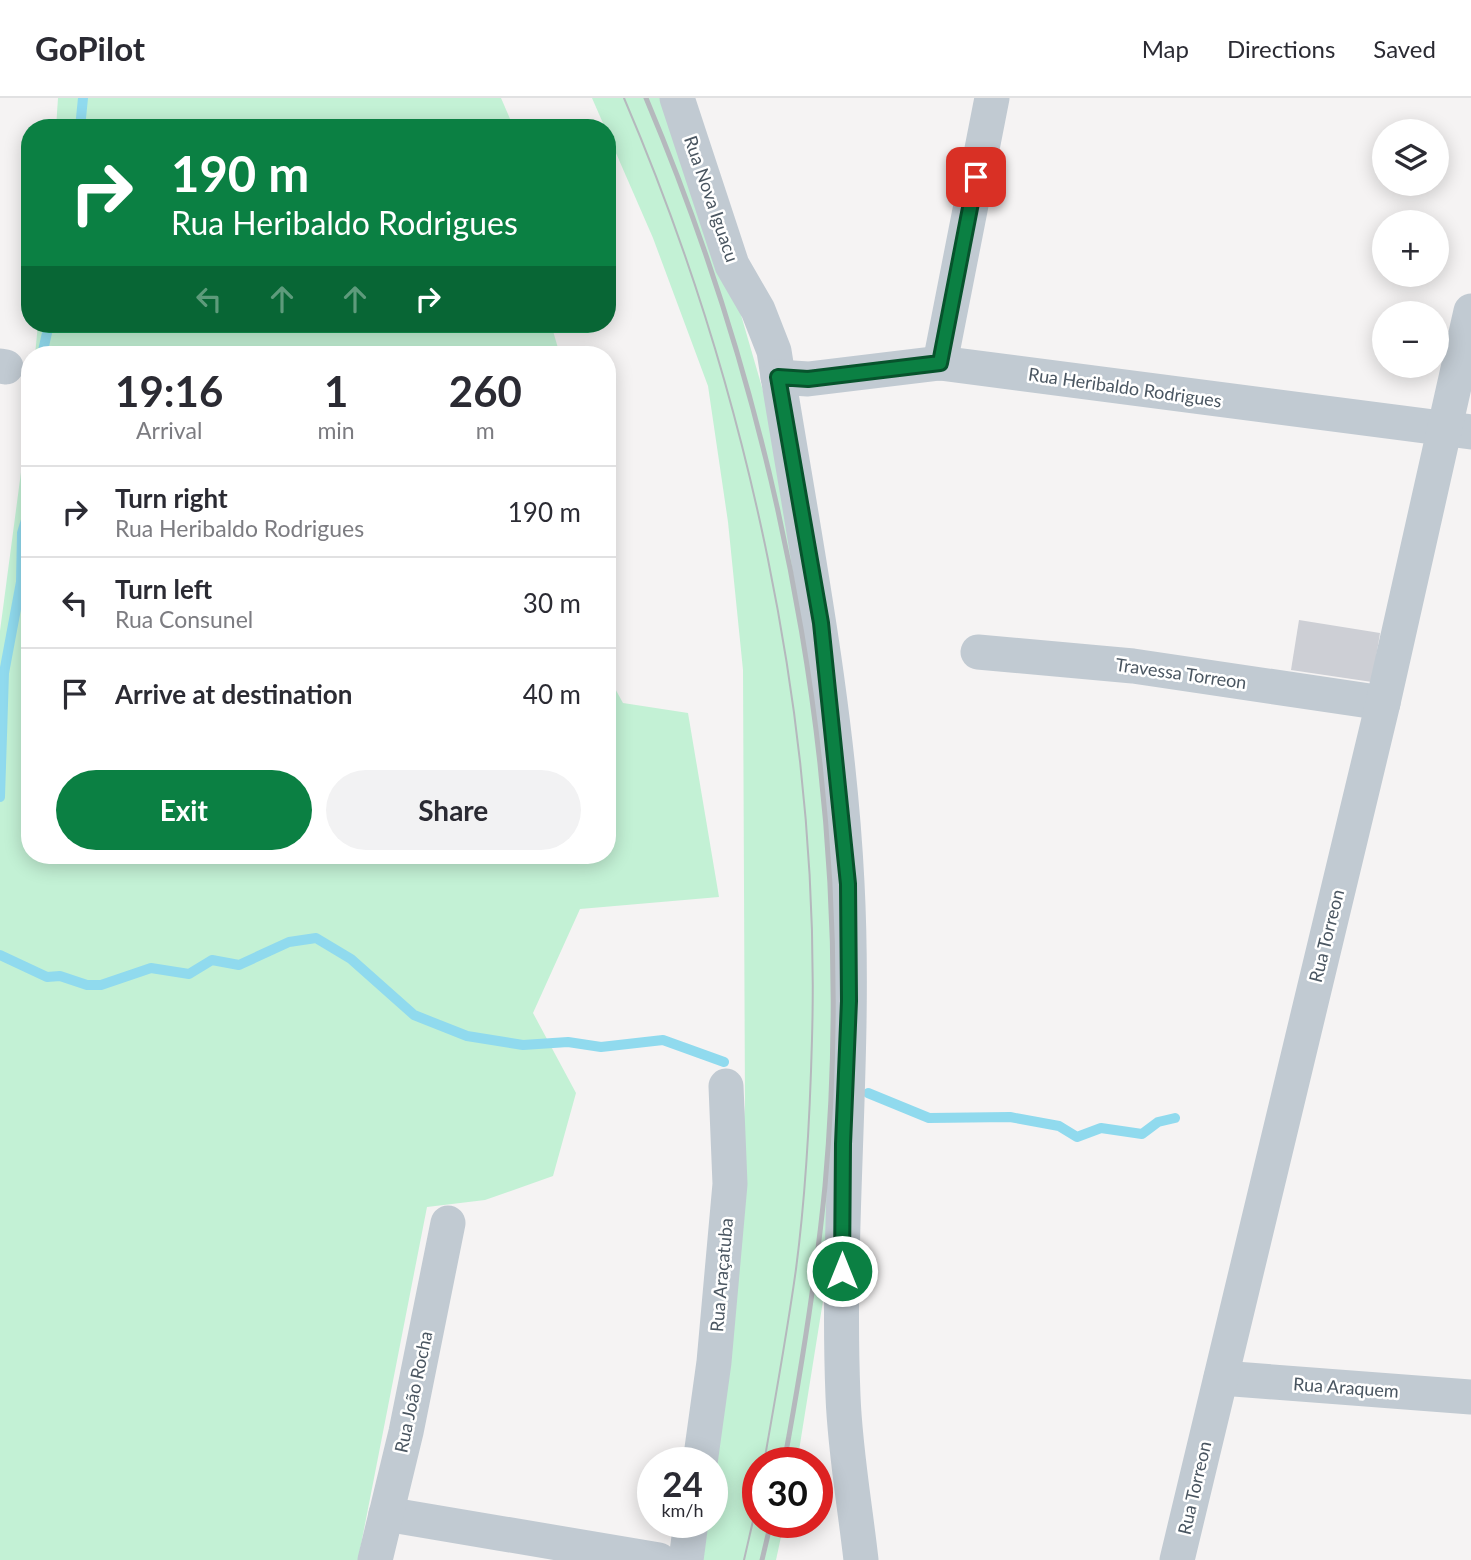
<!DOCTYPE html>
<meta charset="utf-8">
<style>
body{margin:0;font-family:Lato,sans-serif;background:#f2f2f3;color:#2b2b33;height:100vh;display:flex;flex-direction:column;font-size:26px;white-space:nowrap}
*{box-sizing:border-box;margin:0}
p{font-size:23px;color:#7c7c81}
.icon{flex:none;width:38px;height:38px;fill:none;stroke:currentColor;stroke-width:2;stroke-linecap:round;stroke-linejoin:round}
.map{position:relative;flex:1;overflow:hidden}
.sheet{position:absolute;left:21px;top:248px;width:595px;height:518px;display:flex;flex-direction:column;background:#fff;border-radius:28px;box-shadow:0 4px 18px #0003}
.sheet>*{flex:none}
.guide{position:absolute;left:21px;top:21px;width:595px;height:214px;border-radius:28px;box-shadow:0 4px 18px #0003;background:#0b8043;color:#fff;overflow:hidden}
.tools{position:absolute;left:1372px;top:21px;display:grid;gap:14px}
.tools a{display:grid;place-items:center;width:77px;height:77px;border-radius:50%;background:#fff;box-shadow:0 4px 18px #0003;font-size:35px}
.speed{position:absolute;left:637px;top:1349px;display:flex;gap:14px;font-size:35px;font-weight:700;text-align:center}
.speed>*{display:grid;place-content:center;width:91px;height:91px;border-radius:50%;background:#fff;box-shadow:0 4px 18px #0003;line-height:1}
.speed small{font-size:18px;font-weight:400}
.speed .limit{border:10px solid #d22;background:#fff;color:#111}
.pin{position:absolute;display:grid;place-items:center;width:60px;height:60px;color:#fff;margin:-30px;border-radius:14px;box-shadow:0 4px 10px #0006}
.me{position:absolute;width:77px;margin:-38px;rotate:0deg;stroke-linejoin:round;filter:drop-shadow(0 0 5px #0008)}
.turn{display:flex;align-items:center;gap:24px;height:147px;padding:0 35px;font-size:32px}
.turn .icon{width:91px;height:91px;stroke-width:2.5}
.turn b{display:block;font-size:49px;line-height:60px}
.lanes{display:flex;align-items:center;height:66px;padding:0 35px;background:#0003;justify-content:center;gap:35px;direction:ltr}
.lanes .off{opacity:.35}
.eta{display:flex;justify-content:space-evenly;align-items:center;height:119px;text-align:center}
.eta b{font-size:42px;font-weight:700;line-height:49px}
.cta{display:flex;gap:14px;margin-top:auto;padding:14px 35px}
.cta a{flex:1;height:80px;border-radius:42px;background:#0b8043;color:#fff;font-size:28px;font-weight:700;line-height:80px;text-align:center}
.cta a+a{background:#f2f2f3;color:#2b2b33}
ul{padding:0;list-style:none}
li{display:flex;align-items:center;gap:21px;height:91px;padding:0 35px;border-top:2px solid #e1e1e2}
li div{flex:1}
li b{display:block;font-size:26px}
li em{font-style:normal}
header{display:flex;align-items:center;gap:42px;box-sizing:border-box;height:98px;padding:0 35px;background:#fff;border-bottom:2px solid #e1e1e2}
header strong{font-size:33px}
nav{display:flex;gap:38px;margin-inline-start:auto;font-size:24px}
.map>svg:first-child{display:block}
.green{fill:#c3f1d5}
.lines{fill:none;stroke-linecap:round;stroke-linejoin:round}
.stream{stroke:#90daee;stroke-width:10}
.building{fill:#cdcfd5}
.minor{stroke:#c1cad2;stroke-width:35}
.tram{stroke:#b5b8bd;stroke-width:2}
.rail{stroke:#b5b8bd;stroke-width:5}
.route-casing{stroke:#07532c;stroke-width:18}
.route{stroke:#0b8043;stroke-width:12}
.labels{text-anchor:middle;stroke-width:5;stroke-linejoin:round;paint-order:stroke}
.street-label{font-size:18px;fill:#4a5661;stroke:#fff}
</style>
<header>
<strong>GoPilot</strong>
<nav><a>Map</a><a>Directions</a><a>Saved</a></nav>
</header>
<div class="map">
<svg width="1471" height="1462" viewBox="0 0 1471 1462">
<rect width="100%" height="100%" fill="#f5f3f3"/>
<g class="green">
<polygon points="58,0 501,0 514,30 56,30"/>
<polygon points="592,0 660,0 739,210 770,317 837,713 831,1153 797,1365 758,1365 758,1424 784,1425 776,1462 696,1462 702,1425 712,1424 712,1365 726,1263 745,1007 743,572 728,424 708,288 653,140"/>
<polygon points="38,226 551,226 560,257 35,257"/>
<polygon points="30,306 30,758 607,758 607,576 623,605 688,615 719,799 580,811 533,915 576,995 553,1078 485,1102 427,1109 358,1462 0,1462 0,533"/>
</g>
<g class="lines">
<g class="stream">
<polyline points="80,30 83,0"/>
<polyline points="42,257 49,226"/>
<polyline points="0,699 4,575 21,484 22,435 30,409"/>
<polyline points="0,857 47,879 60,878 87,887 101,887 151,870 189,876 212,862 239,867 289,844 316,840 351,861 414,917 467,938 523,947 568,944 601,949 663,942 724,964"/>
<polyline points="868,995 929,1020 1010,1019 1059,1028 1077,1039 1101,1030 1142,1036 1158,1024 1175,1020"/>
</g>
</g>
<polygon class="building" points="1299,522 1380,535 1372,584 1291,572"/>
<g class="lines">
<g class="minor">
<path d="M677,0L732,167L758,212L774,253C802,430 838,605 847,785C856,956 836,1127 843,1298C845,1353 855,1408 861,1462"/>
<polyline points="940,265 992,0"/>
<polyline points="0,268 6,269"/>
<polyline points="778,279 808,281 940,265 1471,334"/>
<polyline points="978,554 1133,568 1383,605"/>
<polyline points="1221,1280 1471,1299"/>
<polyline points="700,1365 714,1264 730,1086 726,988"/>
<polyline points="386,1416 659,1462"/>
<polyline points="375,1462 406,1334 448,1125"/>
<polyline points="686,1462 691,1424"/>
<polyline points="1177,1462 1383,605 1471,213"/>
</g>
<g class="tram">
<path d="M624,0C748,289 821,626 812,941C810,1018 806,1095 796,1171C787,1236 775,1301 764,1365"/>
<polyline points="744,1462 758,1401"/>
</g>
<g class="rail">
<path d="M646,0C789,339 858,720 825,1088C816,1181 801,1273 784,1365"/>
<polyline points="762,1462 771,1424"/>
</g>
</g>
<g class="lines">
<g class="route-casing">
<polyline id="route" points="842,1173 843,1046 849,903 848,786 821,525 778,279 808,281 940,265 976,79"/>
</g>
<use href="#route" class="route"/>
</g>
<g class="labels">
<g class="street-label">
<text transform="translate(711 101) rotate(71)" y="6">Rua Nova Iguacu</text>
<text transform="translate(1125 290) rotate(8)" y="6">Rua Heribaldo Rodrigues</text>
<text transform="translate(1181 576) rotate(8)" y="6">Travessa Torreon</text>
<text transform="translate(1327 838) rotate(-76)" y="6">Rua Torreon</text>
<text transform="translate(722 1177) rotate(-85)" y="6">Rua Araçatuba</text>
<text transform="translate(1346 1290) rotate(4)" y="6">Rua Araquem</text>
<text transform="translate(414 1294) rotate(-78)" y="6">Rua João Rocha</text>
<text transform="translate(1195 1390) rotate(-77)" y="6">Rua Torreon</text>
</g>
</g>
</svg>
<div class="tools">
<a><svg class="icon" aria-label="layers" viewBox="0 0 24 24"><path d="M12 4l9 5-9 5-9-5zM3 14l9 5 9-5"/></svg></a>
<a>+</a>
<a>−</a>
</div>
<div class="speed"><div>24<small>km/h</small></div><div class="limit">30</div></div>
<div class="pin" style="left:976px;top:79px;background:#d93025"><svg class="icon" aria-label="arrive" viewBox="0 0 24 24"><path d="M6 21V4h12l-3 4 3 4H6"/></svg></div>
<svg class="me" style="left:842px;top:1173px" viewBox="-20 -20 40 40"><circle r="17" fill="#0b8043" stroke="#fff" stroke-width="3"/><path d="M0-11L8 9 0 5-8 9z" fill="#fff"/></svg>
<div class="guide">
<div class="turn"><svg class="icon" aria-label="right" viewBox="0 0 24 24"><path d="M7 20v-9h11M14 6l5 5-5 5"/></svg><div><b>190 m</b>Rua Heribaldo Rodrigues</div></div>
<div class="lanes"><svg class="icon off" aria-label="left" viewBox="0 0 24 24"><path d="M17 20v-9H6M10 6l-5 5 5 5"/></svg><svg class="icon off" aria-label="ahead" viewBox="0 0 24 24"><path d="M12 20V5M6 11l6-6 6 6"/></svg><svg class="icon off" aria-label="ahead" viewBox="0 0 24 24"><path d="M12 20V5M6 11l6-6 6 6"/></svg><svg class="icon" aria-label="right" viewBox="0 0 24 24"><path d="M7 20v-9h11M14 6l5 5-5 5"/></svg></div>
</div>
<section class="sheet">
<div class="eta">
<div><b>19:16</b><p>Arrival</p></div>
<div><b>1</b><p>min</p></div>
<div><b>260</b><p>m</p></div>
</div>
<ul>
<li><svg class="icon" aria-label="right" viewBox="0 0 24 24"><path d="M7 20v-9h11M14 6l5 5-5 5"/></svg><div><b>Turn right</b><p>Rua Heribaldo Rodrigues</p></div><em>190 m</em></li>
<li><svg class="icon" aria-label="left" viewBox="0 0 24 24"><path d="M17 20v-9H6M10 6l-5 5 5 5"/></svg><div><b>Turn left</b><p>Rua Consunel</p></div><em>30 m</em></li>
<li><svg class="icon" aria-label="arrive" viewBox="0 0 24 24"><path d="M6 21V4h12l-3 4 3 4H6"/></svg><div><b>Arrive at destination</b></div><em>40 m</em></li>
</ul>
<div class="cta"><a>Exit</a><a>Share</a></div>
</section>
</div>
